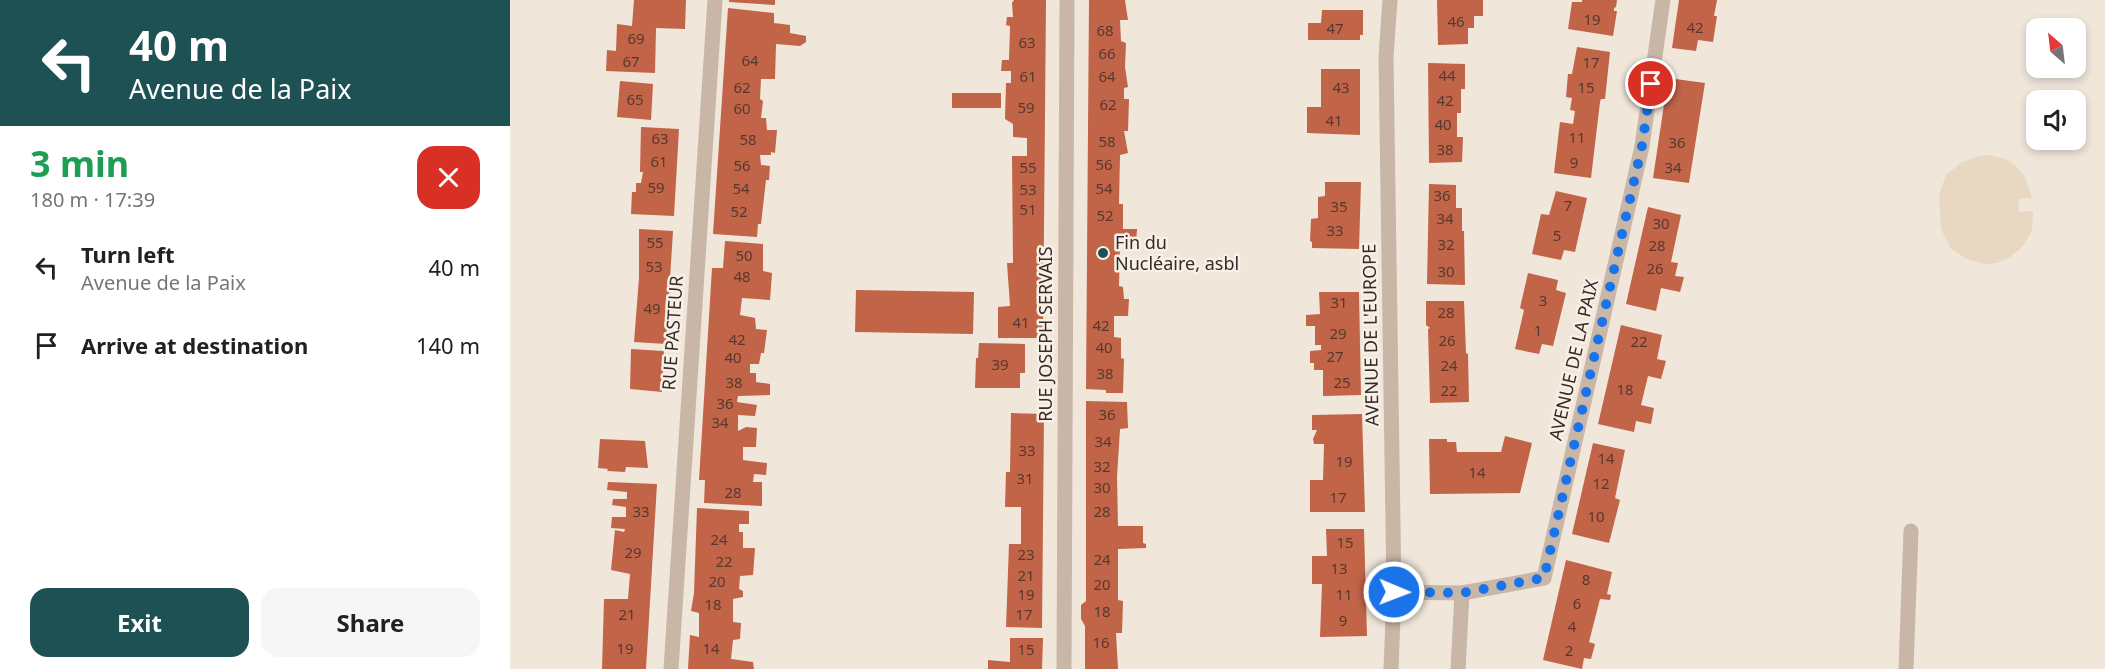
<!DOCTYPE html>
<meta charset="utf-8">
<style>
body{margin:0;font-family:"Noto Sans",sans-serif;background:#f6f6f6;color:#202124;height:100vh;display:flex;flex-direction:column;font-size:22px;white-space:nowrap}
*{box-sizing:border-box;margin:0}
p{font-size:20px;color:#757577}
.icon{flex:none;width:33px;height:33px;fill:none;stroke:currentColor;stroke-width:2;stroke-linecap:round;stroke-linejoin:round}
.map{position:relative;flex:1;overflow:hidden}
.sheet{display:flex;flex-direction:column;background:#fff;width:510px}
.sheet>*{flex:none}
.hud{background:#1e5154;color:#fff;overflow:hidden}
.needle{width:39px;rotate:332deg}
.buttons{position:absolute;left:1516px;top:18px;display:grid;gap:12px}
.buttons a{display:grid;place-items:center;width:60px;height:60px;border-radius:12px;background:#fff;box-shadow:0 3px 9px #0003;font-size:30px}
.pin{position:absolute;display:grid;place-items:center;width:51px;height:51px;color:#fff;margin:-26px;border:3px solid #fff;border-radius:50%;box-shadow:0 2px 6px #0007}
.me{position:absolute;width:66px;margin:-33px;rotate:91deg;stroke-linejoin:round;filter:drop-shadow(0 0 4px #0008)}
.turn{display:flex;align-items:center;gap:21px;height:126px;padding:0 30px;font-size:27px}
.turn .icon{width:78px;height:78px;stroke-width:2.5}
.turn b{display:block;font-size:42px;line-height:51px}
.round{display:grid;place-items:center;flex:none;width:63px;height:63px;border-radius:18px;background:#f6f6f6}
.summary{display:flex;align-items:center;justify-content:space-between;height:102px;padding:0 30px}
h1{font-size:36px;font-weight:700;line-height:45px;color:#1e9e55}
.action{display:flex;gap:12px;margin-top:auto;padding:12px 30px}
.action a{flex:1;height:69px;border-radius:18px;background:#1e5154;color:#fff;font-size:24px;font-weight:700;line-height:69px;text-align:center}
.action a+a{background:#f6f6f6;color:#202124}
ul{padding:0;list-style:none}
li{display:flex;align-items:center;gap:18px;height:78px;padding:0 30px}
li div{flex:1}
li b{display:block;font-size:22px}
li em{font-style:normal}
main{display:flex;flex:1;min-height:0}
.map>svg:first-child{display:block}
.plaza{fill:#e8d7c1}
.building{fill:#c16447}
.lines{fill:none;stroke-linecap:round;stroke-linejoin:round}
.minor{stroke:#c8b6a7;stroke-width:15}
.route{stroke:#1a73e8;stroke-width:10;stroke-dasharray:0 18}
.poi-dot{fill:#1e5154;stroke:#f8f0e6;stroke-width:2}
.labels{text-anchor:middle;stroke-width:5;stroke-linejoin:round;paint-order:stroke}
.number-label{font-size:15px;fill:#57392f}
.poi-label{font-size:18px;fill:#342b27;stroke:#f8f0e6;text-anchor:start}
.street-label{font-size:18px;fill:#342b27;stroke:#f8f0e6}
</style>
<main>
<section class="sheet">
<div class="hud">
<div class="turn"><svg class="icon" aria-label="left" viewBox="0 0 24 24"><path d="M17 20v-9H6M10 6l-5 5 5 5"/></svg><div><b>40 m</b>Avenue de la Paix</div></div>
</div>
<div class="summary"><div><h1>3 min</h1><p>180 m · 17:39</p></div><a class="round" style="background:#d93025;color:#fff"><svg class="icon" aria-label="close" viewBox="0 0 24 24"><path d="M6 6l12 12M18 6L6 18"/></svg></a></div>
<ul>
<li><svg class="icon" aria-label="left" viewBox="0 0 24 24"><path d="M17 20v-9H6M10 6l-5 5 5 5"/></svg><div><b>Turn left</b><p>Avenue de la Paix</p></div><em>40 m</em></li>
<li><svg class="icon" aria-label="arrive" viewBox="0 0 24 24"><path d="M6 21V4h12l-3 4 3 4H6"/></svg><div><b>Arrive at destination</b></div><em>140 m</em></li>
</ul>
<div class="action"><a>Exit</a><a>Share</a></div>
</section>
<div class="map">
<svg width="1595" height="669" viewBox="0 0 1595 669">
<rect width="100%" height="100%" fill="#f0e6da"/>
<polygon class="plaza" points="1478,155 1495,159 1506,166 1515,177 1522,198 1508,199 1509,212 1523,211 1522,231 1513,246 1500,257 1487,263 1475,264 1457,259 1441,249 1431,229 1429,195 1436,175 1451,163 1465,157"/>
<g class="building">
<polygon points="124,0 176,0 175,29 146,28 145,73 96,71 97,50 106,51 107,24 122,26"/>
<polygon points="219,0 265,0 265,5 219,2"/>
<polygon points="504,0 536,0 533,338 488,338 488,307 500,306 497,263 503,263 502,156 517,156 517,138 503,137 503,124 495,119 496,83 501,83 501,71 491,71 492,60 499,60 500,26 496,25 497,17 503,17 502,3"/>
<polygon points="579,0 615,0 618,20 610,20 611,41 616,43 615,67 618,87 614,88 614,99 619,99 618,131 614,131 618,153 610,155 609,204 613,204 613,229 627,229 626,242 610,242 609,286 613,287 614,299 619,299 618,316 604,316 604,337 611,338 611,358 614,359 613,393 596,393 596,390 576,389"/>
<polygon points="927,0 973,0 973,16 964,16 964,28 958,28 958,44 928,45"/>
<polygon points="1072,0 1107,0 1106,7 1104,8 1104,11 1107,11 1103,36 1058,29 1062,2 1072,2"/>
<polygon points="1169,0 1207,0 1204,16 1207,16 1203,42 1188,40 1186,51 1162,48"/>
<polygon points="218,8 264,13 264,23 280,25 280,33 296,36 296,42 290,46 266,44 265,79 251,79 250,99 253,101 251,118 256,118 257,130 267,130 265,153 261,152 261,155 250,155 251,165 260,166 259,180 256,180 251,224 248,224 247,237 203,234"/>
<polygon points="812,10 853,10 853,35 850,35 850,40 798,40 798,23 811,23"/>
<polygon points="1067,47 1100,52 1095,99 1091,99 1090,102 1081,178 1044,173 1050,122 1063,124 1065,111 1060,110 1062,98 1056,97 1058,74 1062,74"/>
<polygon points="918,63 955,64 955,89 951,89 951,113 947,113 947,137 953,137 952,162 919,163"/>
<polygon points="811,69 850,69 850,135 797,133 797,107 811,107"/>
<polygon points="1158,78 1195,83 1179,183 1143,178"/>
<polygon points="110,81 143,84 141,120 107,117"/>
<rect x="442" y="93" width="49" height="15"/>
<polygon points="131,127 169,129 164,216 121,214 122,192 126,192 126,183 131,183 133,172 130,172"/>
<polygon points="815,182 851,182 849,249 802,248 802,242 800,241 801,219 808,218 808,197 815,196"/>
<polygon points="919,184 946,185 946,208 952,208 952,231 954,231 955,285 917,284"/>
<polygon points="1046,191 1077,198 1065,252 1054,250 1051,260 1022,254 1031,214 1039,215"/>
<polygon points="1138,207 1171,215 1161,262 1168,263 1165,276 1174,277 1170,292 1151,288 1146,311 1116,304"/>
<polygon points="129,229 163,231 156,344 124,342 129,278"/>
<polygon points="215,241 253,244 253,271 262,273 260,300 232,298 230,315 245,318 246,329 257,330 254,353 251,353 249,364 240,364 240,373 246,373 246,382 260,384 260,395 228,396 227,402 247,405 245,416 228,415 228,431 236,427 247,428 246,447 233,447 233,460 257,463 256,475 244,474 243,482 252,482 252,506 194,503 195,480 189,480 202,268 213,268"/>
<polygon points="1018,273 1048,280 1046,290 1056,293 1043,346 1032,344 1029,354 1005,349 1014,310 1010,308"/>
<polygon points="346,290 464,292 463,334 345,332"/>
<polygon points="809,292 849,292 851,395 813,396 813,370 804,370 804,363 800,363 800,351 811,350 811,345 805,345 805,326 796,326 796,315 810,314"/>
<polygon points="916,301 954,301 956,353 958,354 959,402 920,403 918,329 920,328 916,325"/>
<polygon points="1111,325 1152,335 1147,359 1156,361 1151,379 1138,376 1131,405 1144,408 1141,424 1126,421 1124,432 1088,424"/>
<polygon points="469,343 515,344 515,373 510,373 510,388 465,388 466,358 468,358"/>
<polygon points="121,349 154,351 152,392 120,389"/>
<polygon points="576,401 617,402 618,428 610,429 607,477 608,526 633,526 633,543 636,544 636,548 608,549 608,600 613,601 612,633 606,633 608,669 575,669 575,626 571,619 571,605 576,601"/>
<polygon points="501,413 534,414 532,628 496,627 499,544 511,544 511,507 495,507 496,472 500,472"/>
<polygon points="852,414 855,512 800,512 800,480 813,480 814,444 804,444 803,439 807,430 802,430 802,415"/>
<polygon points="995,436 1022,443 1010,493 920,494 919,439 937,439 937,442 946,442 947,452 991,452"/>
<polygon points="90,439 135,441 138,468 116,467 115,472 97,471 98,469 88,468"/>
<polygon points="1083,443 1115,450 1105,498 1110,500 1099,543 1062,534"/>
<polygon points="98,482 147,484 136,669 92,669 94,599 118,599 120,574 101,570 105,530 114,532 115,529 101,528 102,517 116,517 116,507 102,505 103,499 117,499 117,492 97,490"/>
<polygon points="187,508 239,511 239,524 229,524 229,532 233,532 233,548 245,548 243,575 230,576 229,589 233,591 233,597 223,599 223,622 231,623 230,639 223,640 221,659 243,662 244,669 178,669 180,635 189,637 189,613 181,611 184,593"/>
<polygon points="816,529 854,529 857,636 810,637 812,584 802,584 802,556 817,556"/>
<polygon points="1056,560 1102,572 1097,594 1101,595 1100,600 1090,599 1079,642 1085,644 1081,659 1074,658 1072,669 1033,660"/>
<polygon points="500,638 533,638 532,669 478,669 478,660 500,662"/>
</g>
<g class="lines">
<g class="minor">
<polyline points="880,0 876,57 884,592 881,669"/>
<polyline points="884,592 952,593 1034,578 1132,146 1153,0"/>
<polyline points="161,669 205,0"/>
<polyline points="554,669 557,0"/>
<polyline points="948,669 952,593"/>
<polyline points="1396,669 1401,531"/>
</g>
</g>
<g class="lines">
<polyline class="route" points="884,592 952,593 1034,578 1132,146 1141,84"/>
</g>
<circle class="poi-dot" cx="593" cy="253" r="6"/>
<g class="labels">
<g class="number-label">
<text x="1082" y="25">19</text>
<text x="946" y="27">46</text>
<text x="1185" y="33">42</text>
<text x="825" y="34">47</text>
<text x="595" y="36">68</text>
<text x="126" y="44">69</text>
<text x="517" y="48">63</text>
<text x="597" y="59">66</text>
<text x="240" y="66">64</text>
<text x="121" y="67">67</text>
<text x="1081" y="68">17</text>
<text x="937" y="81">44</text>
<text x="518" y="82">61</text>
<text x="597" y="82">64</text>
<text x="232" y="93">62</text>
<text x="831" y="93">43</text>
<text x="1076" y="93">15</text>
<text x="125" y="105">65</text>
<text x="935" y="106">42</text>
<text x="598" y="110">62</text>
<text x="516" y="113">59</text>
<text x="232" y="114">60</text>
<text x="824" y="126">41</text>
<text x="933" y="130">40</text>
<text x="1067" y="143">11</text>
<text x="150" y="144">63</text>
<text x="238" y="145">58</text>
<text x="597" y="147">58</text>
<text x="1167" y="148">36</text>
<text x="935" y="155">38</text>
<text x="149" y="167">61</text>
<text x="1064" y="168">9</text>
<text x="594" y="170">56</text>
<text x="232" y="171">56</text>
<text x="518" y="173">55</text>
<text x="1163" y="173">34</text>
<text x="146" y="193">59</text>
<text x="231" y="194">54</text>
<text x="594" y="194">54</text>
<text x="518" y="195">53</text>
<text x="932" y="201">36</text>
<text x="1058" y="211">7</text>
<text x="829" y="212">35</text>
<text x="518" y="215">51</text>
<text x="229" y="217">52</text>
<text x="595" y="221">52</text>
<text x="935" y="224">34</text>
<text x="1151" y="229">30</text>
<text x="825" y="236">33</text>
<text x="1047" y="241">5</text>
<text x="145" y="248">55</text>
<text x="936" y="250">32</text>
<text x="1147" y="251">28</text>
<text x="234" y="261">50</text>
<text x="144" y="272">53</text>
<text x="1145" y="274">26</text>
<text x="936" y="277">30</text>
<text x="232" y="282">48</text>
<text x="1033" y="306">3</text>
<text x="829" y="308">31</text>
<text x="142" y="314">49</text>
<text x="936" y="318">28</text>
<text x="511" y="328">41</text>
<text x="591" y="331">42</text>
<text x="1028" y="336">1</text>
<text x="828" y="339">29</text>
<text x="227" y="345">42</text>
<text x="937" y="346">26</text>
<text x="1129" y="347">22</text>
<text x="594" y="353">40</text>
<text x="825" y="362">27</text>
<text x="223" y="363">40</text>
<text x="490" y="370">39</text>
<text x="939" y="371">24</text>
<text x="595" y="379">38</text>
<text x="224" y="388">38</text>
<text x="832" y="388">25</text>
<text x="1115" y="395">18</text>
<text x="939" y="396">22</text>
<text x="215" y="409">36</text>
<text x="597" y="420">36</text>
<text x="210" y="428">34</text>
<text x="593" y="447">34</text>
<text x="517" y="456">33</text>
<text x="1096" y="464">14</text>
<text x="834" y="467">19</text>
<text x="592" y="472">32</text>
<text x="967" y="478">14</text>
<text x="515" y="484">31</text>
<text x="1091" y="489">12</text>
<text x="592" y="493">30</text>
<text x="223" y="498">28</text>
<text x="828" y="503">17</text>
<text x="131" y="517">33</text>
<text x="592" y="517">28</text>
<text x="1086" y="522">10</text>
<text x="209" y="545">24</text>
<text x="835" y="548">15</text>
<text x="123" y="558">29</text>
<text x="516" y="560">23</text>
<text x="592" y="565">24</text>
<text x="214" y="567">22</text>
<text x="829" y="574">13</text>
<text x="516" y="581">21</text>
<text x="1076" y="585">8</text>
<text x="207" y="587">20</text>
<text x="592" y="590">20</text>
<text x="516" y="600">19</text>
<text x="834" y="600">11</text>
<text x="1067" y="609">6</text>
<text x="203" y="610">18</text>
<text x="592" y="617">18</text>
<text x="117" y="620">21</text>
<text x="514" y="620">17</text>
<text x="833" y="626">9</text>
<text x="1062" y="632">4</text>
<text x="591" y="648">16</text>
<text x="115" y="654">19</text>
<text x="201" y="654">14</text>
<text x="516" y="655">15</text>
<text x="1059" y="656">2</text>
</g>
<g class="poi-label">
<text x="605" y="249">Fin du<tspan x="605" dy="21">Nucléaire, asbl</tspan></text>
</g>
<g class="street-label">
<text transform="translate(163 333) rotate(-86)" y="6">RUE PASTEUR</text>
<text transform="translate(536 334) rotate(-90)" y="6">RUE JOSEPH SERVAIS</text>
<text transform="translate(861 335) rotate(-91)" y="6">AVENUE DE L'EUROPE</text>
<text transform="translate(1064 360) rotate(-77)" y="6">AVENUE DE LA PAIX</text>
</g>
</g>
</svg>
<div class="buttons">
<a><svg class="needle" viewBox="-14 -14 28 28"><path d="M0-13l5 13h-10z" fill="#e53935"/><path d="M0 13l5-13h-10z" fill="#757577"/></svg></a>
<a><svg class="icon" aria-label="sound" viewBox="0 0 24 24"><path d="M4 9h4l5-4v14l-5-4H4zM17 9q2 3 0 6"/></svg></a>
</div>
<div class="pin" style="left:1141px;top:84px;background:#d93025"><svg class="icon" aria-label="arrive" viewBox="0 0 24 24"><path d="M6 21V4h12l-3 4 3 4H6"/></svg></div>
<svg class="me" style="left:884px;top:592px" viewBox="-20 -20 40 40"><circle r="17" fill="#1a73e8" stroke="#fff" stroke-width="3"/><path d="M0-11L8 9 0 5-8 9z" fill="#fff"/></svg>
</div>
</main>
